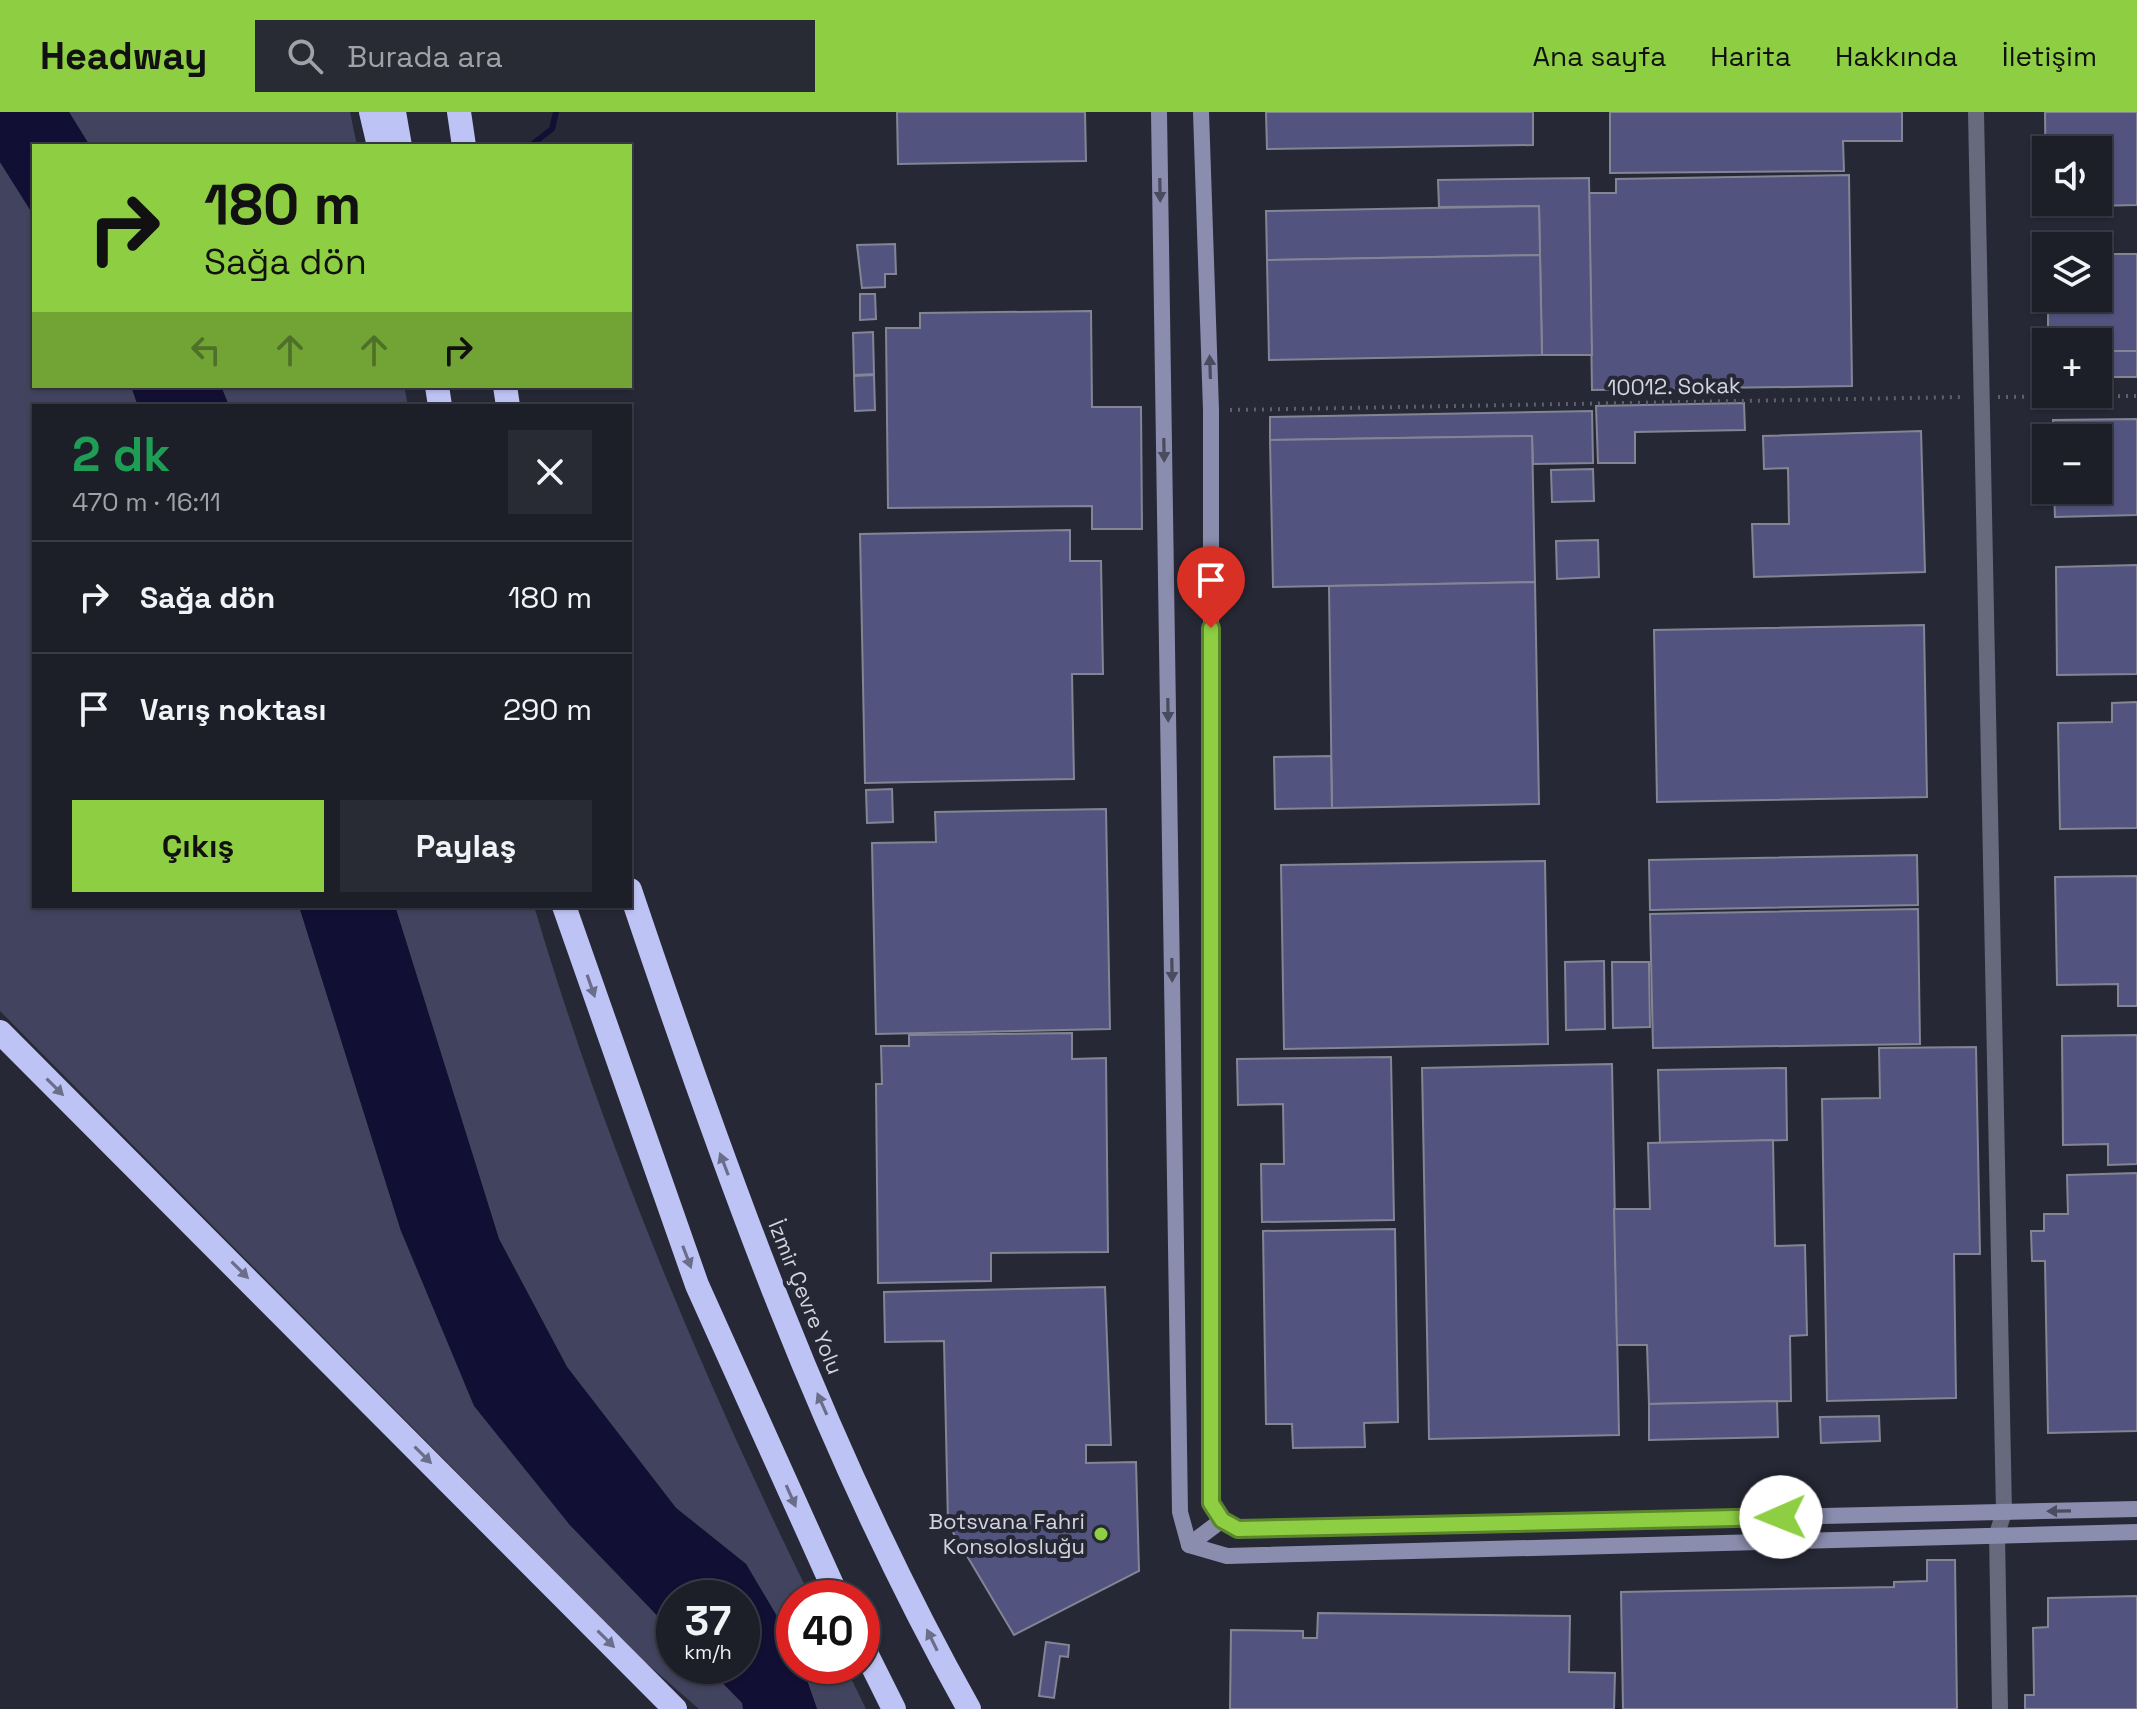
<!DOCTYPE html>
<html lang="tr">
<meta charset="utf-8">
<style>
body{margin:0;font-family:"Space Grotesk",sans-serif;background:#292b34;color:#f1f3f6;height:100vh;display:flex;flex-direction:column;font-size:30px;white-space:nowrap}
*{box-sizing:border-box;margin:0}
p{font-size:26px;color:#a0a2a8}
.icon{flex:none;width:44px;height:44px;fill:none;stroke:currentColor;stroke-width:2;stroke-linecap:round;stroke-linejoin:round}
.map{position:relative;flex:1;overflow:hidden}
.side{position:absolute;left:32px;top:292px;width:600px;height:504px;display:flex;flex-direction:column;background:#1c1e28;border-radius:0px;box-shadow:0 2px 6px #0004,0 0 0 2px #3a3c45}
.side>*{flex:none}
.guide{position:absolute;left:32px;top:32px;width:600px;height:244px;border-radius:0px;box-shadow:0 2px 6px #0004,0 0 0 2px #3a3c45;background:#8ece43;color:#111;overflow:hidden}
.buttons{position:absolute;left:2032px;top:24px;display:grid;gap:16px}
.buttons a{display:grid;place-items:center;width:80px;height:80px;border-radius:0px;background:#1c1e28;box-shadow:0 2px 6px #0004,0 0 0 2px #3a3c45;font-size:40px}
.speed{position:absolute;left:656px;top:1468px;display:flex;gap:16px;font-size:40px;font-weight:700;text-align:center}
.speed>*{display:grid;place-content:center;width:104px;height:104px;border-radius:50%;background:#1c1e28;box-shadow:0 2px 6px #0004,0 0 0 2px #3a3c45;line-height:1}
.speed small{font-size:20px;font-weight:400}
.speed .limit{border:12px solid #d22;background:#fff;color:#111}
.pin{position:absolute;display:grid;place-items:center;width:68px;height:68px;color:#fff;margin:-82px -34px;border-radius:50% 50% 50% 0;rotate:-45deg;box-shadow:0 0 8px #0007}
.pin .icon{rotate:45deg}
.me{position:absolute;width:88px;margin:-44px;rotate:269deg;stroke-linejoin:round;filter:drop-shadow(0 0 6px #0008)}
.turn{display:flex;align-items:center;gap:28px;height:168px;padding:0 40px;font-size:36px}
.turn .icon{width:104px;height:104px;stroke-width:2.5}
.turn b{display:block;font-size:56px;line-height:68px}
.lanes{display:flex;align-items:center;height:76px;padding:0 40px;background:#0003;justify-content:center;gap:40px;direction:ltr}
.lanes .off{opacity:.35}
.round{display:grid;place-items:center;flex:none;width:84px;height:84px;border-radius:0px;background:#292b34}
.head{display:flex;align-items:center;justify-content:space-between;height:136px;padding:0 40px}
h1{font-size:48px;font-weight:700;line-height:60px;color:#1e9e55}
.cta{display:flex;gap:16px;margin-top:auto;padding:16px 40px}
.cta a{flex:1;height:92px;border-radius:0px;background:#8ece43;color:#111;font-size:32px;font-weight:700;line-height:92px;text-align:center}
.cta a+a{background:#292b34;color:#f1f3f6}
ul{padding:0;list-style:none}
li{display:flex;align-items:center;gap:24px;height:112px;padding:0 40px;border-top:2px solid #3a3c45}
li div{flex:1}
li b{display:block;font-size:30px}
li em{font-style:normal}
header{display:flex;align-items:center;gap:48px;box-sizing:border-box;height:112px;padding:0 40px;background:#8ece43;color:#111}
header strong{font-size:38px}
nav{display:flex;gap:44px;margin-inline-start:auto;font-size:28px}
.search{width:560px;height:72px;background:#292b34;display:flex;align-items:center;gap:20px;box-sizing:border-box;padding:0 28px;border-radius:0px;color:#a0a2a8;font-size:30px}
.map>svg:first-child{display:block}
.green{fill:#42445f}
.water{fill:#120f34}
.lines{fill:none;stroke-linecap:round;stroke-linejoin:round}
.stream{stroke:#120f34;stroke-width:6}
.building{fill:#52547f;stroke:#838595;stroke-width:2}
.path{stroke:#5e606c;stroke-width:4;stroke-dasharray:2 6;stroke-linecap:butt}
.street{stroke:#67697d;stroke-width:16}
.secondary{stroke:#8b8dae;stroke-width:16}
.highway{stroke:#bec3f5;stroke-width:24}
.oneway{fill:#494b5f}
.oneway2{fill:#6a6e8b}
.route-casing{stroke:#5c862c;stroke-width:20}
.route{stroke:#8ece43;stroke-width:14}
.poi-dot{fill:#8ece43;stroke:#262835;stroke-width:3}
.labels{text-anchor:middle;stroke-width:8;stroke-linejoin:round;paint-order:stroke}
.street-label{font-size:22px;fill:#d3d4dd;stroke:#262835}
.poi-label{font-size:22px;fill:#d3d4dd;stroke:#262835;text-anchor:end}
</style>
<header>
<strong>Headway</strong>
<div class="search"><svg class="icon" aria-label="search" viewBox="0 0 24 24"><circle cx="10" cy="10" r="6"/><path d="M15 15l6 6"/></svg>Burada ara</div>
<nav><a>Ana sayfa</a><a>Harita</a><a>Hakkında</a><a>İletişim</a></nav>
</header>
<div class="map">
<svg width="2137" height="1597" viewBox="0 0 2137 1597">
<rect width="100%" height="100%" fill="#262835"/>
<g class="green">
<polygon points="69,0 350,0 357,34 90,34"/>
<polygon points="0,50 34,104 34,274 131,274 138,294 34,294 34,794 299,794 401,1119 569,1412 674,1521 674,1554 706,1554 743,1591 743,1597 699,1597 645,1550 0,899"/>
<polygon points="221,274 404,274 408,294 229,294"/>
<path d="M395,794H534C605,1033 701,1262 811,1486H794V1533L746,1452L676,1396L567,1255L499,1127Z"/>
<polygon points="802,1554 845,1554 866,1597 817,1597"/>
</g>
<g class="water">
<polygon points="0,0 69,0 90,34 34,34 34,104 0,50"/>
<polygon points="131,274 221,274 229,294 138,294"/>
<polygon points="299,794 395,794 499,1127 567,1255 676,1396 746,1452 794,1533 794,1554 802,1554 817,1597 743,1597 742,1591 706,1554 742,1554 742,1486 674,1486 674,1521 569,1412 474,1294 401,1119"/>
</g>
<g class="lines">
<polyline class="stream" points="530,34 552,17 556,0"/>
</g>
<g class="building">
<polygon points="897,0 1085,0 1086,49 898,52"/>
<polygon points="1266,0 1533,0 1533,33 1267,37"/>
<polygon points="1610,0 1902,0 1902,29 1843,29 1844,59 1610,61"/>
<polygon points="2045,0 2137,0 2137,93 2046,95 2046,90 2098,90 2098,38 2046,38 2046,83"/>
<polygon points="1849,63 1852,274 1592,278 1589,81 1616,81 1616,67"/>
<polygon points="1589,66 1592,243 1542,243 1539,94 1439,95 1438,68"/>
<polygon points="1539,94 1540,143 1267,148 1266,99"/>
<polygon points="895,132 896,162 885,162 885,175 862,176 857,133"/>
<polygon points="2098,142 2137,142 2137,239 2098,239 2098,230 2048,230 2048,186 2098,186"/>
<polygon points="1540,143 1542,243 1269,248 1267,148"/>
<polygon points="860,182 875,182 876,207 860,208"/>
<polygon points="1091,199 1092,295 1141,295 1142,417 1092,417 1092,394 888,396 886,216 920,216 920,201"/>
<polygon points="873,220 874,262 854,263 853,221"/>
<rect x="2098" y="239" width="39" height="26"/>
<polygon points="874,263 875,298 855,299 854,264"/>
<polygon points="1744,291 1745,318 1635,320 1635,351 1598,351 1596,294"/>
<polygon points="1592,299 1593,351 1533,352 1532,324 1270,328 1270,305"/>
<polygon points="2137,307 2137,403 2055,405 2054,378 2098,378 2098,326 2054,326 2053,308"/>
<polygon points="1921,319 1925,460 1754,465 1752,412 1789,412 1788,356 1764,357 1763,324"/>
<polygon points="1532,324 1535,470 1273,475 1270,328"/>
<polygon points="1593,357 1594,389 1552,390 1551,358"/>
<polygon points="1070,418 1070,449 1101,449 1103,562 1072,562 1074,667 865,671 860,422"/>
<polygon points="1598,428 1599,465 1557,467 1556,429"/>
<polygon points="2137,453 2137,562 2057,563 2056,455"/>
<polygon points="1535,470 1539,692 1332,696 1329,474"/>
<polygon points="1924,513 1927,685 1657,690 1654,518"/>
<polygon points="2137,590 2137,716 2060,717 2058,611 2112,610 2112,591"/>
<polygon points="1331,644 1332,696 1275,697 1274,645"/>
<polygon points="892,677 893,710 867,711 866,678"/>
<polygon points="1106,697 1110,917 876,922 872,731 936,730 935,700"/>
<polygon points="1917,743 1918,793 1650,798 1649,748"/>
<polygon points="1545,749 1548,932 1284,937 1281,753"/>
<polygon points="2137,764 2137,894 2118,894 2118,872 2057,873 2055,765"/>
<polygon points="1918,797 1920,932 1653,936 1650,802"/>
<polygon points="1604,849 1605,917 1566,918 1565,850"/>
<polygon points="1612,850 1649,850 1650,915 1613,916"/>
<polygon points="1072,921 1072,947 1106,946 1108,1140 991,1141 991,1169 878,1171 876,972 882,972 881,934 909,934 909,923"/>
<polygon points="2137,923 2137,1052 2108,1053 2108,1032 2063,1033 2062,924"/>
<polygon points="1976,935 1980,1142 1954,1142 1956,1286 1827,1289 1822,987 1880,986 1879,936"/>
<polygon points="1391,945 1394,1108 1262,1110 1261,1052 1284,1052 1283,992 1238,993 1237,947"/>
<polygon points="1612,952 1619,1323 1429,1327 1422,956"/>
<polygon points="1786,956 1787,1028 1660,1031 1658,958"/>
<polygon points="1773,1028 1775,1134 1805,1133 1807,1223 1790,1224 1791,1289 1649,1292 1647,1233 1617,1233 1614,1097 1650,1097 1648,1031"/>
<polygon points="2137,1061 2137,1319 2048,1321 2045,1149 2032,1149 2031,1119 2044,1119 2044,1102 2068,1102 2067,1063"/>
<polygon points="1395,1117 1398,1310 1364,1311 1365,1335 1293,1336 1292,1312 1266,1312 1263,1119"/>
<polygon points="1105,1175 1111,1333 1086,1333 1086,1351 1136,1350 1139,1459 1014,1523 948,1412 944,1229 885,1230 884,1180"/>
<polygon points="1777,1289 1778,1325 1649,1328 1649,1292"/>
<polygon points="1879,1304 1880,1329 1821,1331 1820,1305"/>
<polygon points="1927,1448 1955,1448 1957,1597 1623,1597 1621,1480 1894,1475 1894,1470 1927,1469"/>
<polygon points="2137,1484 2137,1597 2025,1597 2025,1583 2034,1583 2033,1516 2048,1515 2048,1486"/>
<polygon points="1318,1501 1570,1504 1569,1560 1615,1561 1614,1597 1230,1597 1231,1518 1303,1519 1303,1526 1317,1526"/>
<polygon points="1046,1530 1069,1533 1068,1545 1060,1544 1054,1586 1039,1584"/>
</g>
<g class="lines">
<g class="path">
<polyline points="1998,285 2137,284"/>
<polyline points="1230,298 1965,285"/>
</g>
<polyline class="street" points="1976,0 2004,1400 1997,1422 2000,1597"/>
<g class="secondary">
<polyline points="1159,0 1180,1400 1189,1433 1227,1444 2137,1420"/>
<polyline points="1201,0 1211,298 1211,1391 1222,1408 1238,1417 2137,1397"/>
<polyline points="1189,1433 1222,1408"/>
</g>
<g class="highway">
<polyline points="371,0 379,34"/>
<polyline points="394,0 400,34"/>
<polyline points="459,0 464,34"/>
<polyline points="437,274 440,294"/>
<polyline points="505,274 508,294"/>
<path d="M630,778C724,1057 824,1339 969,1597"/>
<polyline points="564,794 697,1173 838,1486"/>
<polyline points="0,920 675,1597"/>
<polyline points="862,1533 894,1597"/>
</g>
</g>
<defs><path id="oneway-solid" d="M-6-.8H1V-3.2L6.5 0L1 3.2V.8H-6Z" transform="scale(2)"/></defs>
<g class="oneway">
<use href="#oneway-solid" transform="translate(1160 78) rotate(89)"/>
<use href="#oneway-solid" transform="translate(1210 255) rotate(-92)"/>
<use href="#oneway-solid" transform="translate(1164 338) rotate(89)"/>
<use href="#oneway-solid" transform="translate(1168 598) rotate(89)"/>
<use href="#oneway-solid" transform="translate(1172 858) rotate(89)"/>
<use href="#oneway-solid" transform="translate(2059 1399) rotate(179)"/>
</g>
<g class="oneway2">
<use href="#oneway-solid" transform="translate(591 874) rotate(71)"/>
<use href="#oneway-solid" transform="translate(55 975) rotate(45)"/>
<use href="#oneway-solid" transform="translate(724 1052) rotate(-111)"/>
<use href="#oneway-solid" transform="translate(687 1145) rotate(69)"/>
<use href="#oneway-solid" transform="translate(240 1158) rotate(45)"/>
<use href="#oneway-solid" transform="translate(822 1292) rotate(-114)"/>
<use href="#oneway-solid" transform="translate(423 1343) rotate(45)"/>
<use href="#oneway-solid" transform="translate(791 1384) rotate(66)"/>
<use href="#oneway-solid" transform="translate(606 1527) rotate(45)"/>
<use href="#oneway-solid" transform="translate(932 1528) rotate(-116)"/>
</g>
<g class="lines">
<g class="route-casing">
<polyline id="route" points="1211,516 1211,1391 1222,1408 1238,1417 1781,1405"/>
</g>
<use href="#route" class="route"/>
</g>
<circle class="poi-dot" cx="1101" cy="1422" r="8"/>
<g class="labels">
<g class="street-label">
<text transform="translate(1674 274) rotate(-1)" y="8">10012. Sokak</text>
<text transform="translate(806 1185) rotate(68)" y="8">İzmir Çevre Yolu</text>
</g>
<g class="poi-label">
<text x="1085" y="1417">Botsvana Fahri<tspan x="1085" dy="25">Konsolosluğu</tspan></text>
</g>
</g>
</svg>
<div class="buttons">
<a><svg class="icon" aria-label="sound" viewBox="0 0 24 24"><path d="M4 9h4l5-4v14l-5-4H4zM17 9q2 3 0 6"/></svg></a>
<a><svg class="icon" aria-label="layers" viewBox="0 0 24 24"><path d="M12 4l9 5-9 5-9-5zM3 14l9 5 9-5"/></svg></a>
<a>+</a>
<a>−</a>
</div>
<div class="speed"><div>37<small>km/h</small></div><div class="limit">40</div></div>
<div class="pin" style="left:1211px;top:516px;background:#d93025"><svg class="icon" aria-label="arrive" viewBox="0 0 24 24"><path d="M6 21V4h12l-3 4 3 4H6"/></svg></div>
<svg class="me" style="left:1781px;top:1405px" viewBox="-20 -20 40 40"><circle r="19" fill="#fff"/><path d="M0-13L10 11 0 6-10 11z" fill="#8ece43"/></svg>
<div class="guide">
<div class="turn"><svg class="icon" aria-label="right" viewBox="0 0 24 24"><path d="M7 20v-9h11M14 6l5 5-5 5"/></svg><div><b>180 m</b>Sağa dön</div></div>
<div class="lanes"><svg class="icon off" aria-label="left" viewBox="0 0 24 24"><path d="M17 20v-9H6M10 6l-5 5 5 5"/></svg><svg class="icon off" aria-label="ahead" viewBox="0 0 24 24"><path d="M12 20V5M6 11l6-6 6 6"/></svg><svg class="icon off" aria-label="ahead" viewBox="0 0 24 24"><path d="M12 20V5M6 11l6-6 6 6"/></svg><svg class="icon" aria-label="right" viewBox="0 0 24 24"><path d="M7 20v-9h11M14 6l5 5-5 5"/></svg></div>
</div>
<section class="side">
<div class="head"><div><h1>2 dk</h1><p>470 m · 16:11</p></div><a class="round"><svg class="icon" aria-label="close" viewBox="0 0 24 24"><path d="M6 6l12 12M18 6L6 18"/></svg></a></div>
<ul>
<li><svg class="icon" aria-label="right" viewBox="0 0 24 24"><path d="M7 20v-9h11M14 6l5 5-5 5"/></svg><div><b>Sağa dön</b></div><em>180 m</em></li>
<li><svg class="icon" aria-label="arrive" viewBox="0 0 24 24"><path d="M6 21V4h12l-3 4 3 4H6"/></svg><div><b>Varış noktası</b></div><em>290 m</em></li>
</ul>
<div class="cta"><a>Çıkış</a><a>Paylaş</a></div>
</section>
</div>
